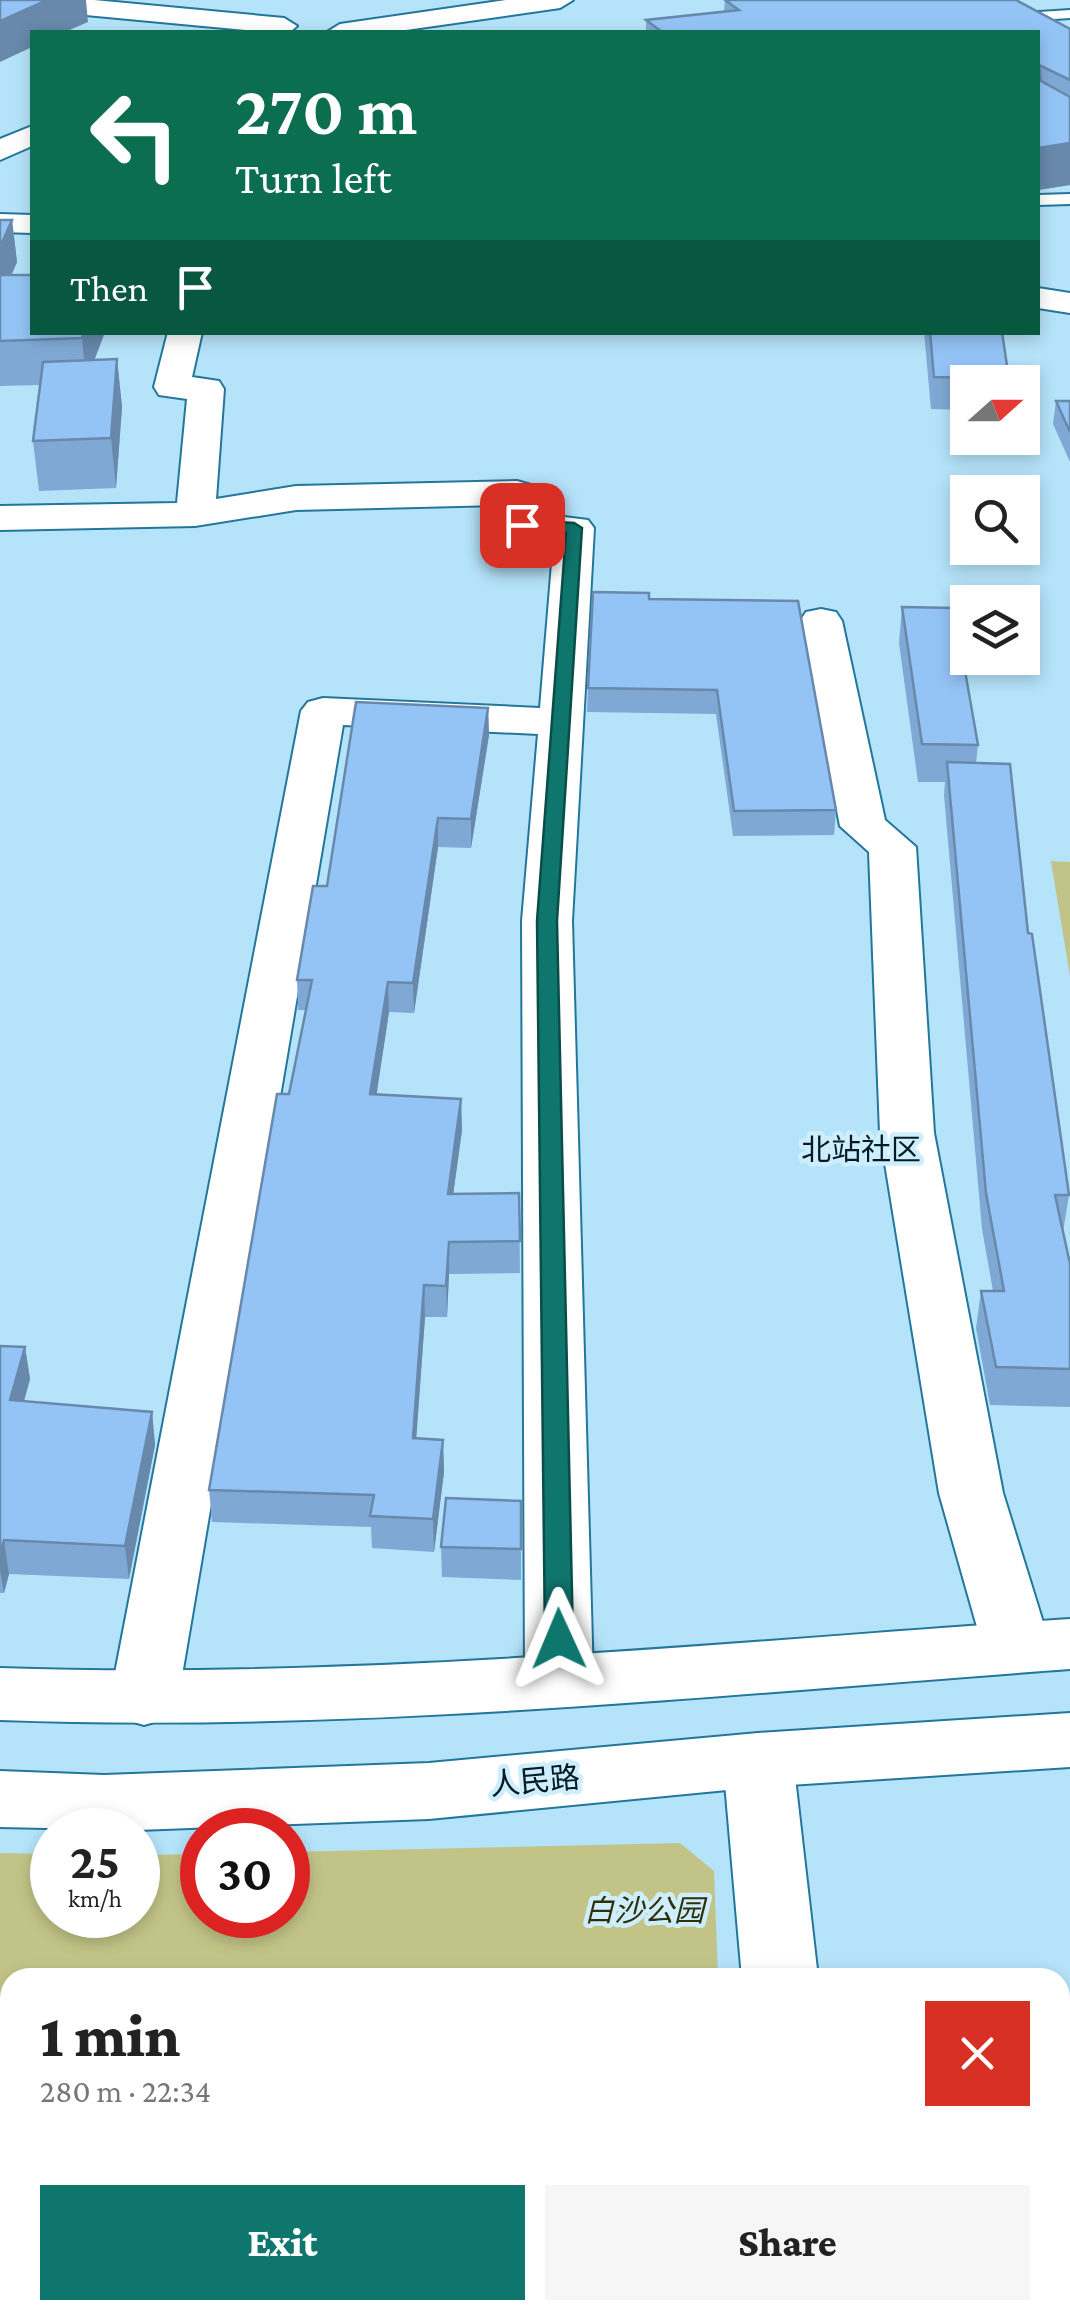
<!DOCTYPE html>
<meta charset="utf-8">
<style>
body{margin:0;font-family:"Crimson Pro","Noto Sans SC",serif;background:#f6f6f6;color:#222;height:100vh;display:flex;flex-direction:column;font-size:38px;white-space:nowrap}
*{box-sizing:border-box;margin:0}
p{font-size:32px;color:#767676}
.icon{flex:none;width:55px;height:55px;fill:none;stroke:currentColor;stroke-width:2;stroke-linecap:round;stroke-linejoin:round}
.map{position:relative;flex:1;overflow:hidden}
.side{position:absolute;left:0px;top:1968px;width:1070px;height:352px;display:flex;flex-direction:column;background:#fff;border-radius:30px 30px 0 0;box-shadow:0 5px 15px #0003}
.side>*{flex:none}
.guide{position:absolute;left:30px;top:30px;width:1010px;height:305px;border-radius:0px;box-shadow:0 5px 15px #0003;background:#0b6e4f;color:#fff;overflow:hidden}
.needle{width:65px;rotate:69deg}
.tools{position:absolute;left:950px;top:365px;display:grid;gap:20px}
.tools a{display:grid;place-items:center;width:90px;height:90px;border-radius:0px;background:#fff;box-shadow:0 5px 15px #0003;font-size:50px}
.speed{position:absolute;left:30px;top:1808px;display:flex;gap:20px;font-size:50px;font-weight:700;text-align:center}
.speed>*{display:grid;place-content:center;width:130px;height:130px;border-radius:50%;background:#fff;box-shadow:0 5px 15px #0003;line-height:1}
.speed small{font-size:25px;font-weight:400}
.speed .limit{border:15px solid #d22;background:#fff;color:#111}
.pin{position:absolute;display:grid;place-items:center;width:85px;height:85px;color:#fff;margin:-42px;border-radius:20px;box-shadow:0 5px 15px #0006}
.me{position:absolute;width:110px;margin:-55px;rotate:359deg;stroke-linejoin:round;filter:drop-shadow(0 0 8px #0008)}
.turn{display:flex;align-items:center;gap:35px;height:210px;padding:0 40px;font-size:45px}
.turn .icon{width:130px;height:130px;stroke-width:2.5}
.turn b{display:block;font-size:70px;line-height:85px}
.then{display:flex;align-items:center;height:95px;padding:0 40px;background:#0003;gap:20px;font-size:38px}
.round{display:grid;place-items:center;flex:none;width:105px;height:105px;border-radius:0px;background:#f6f6f6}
.overview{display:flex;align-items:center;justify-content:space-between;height:170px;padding:0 40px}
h1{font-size:60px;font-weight:800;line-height:75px}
.action{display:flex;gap:20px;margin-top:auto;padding:20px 40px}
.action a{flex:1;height:115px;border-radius:0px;background:#0f766e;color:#fff;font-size:40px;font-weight:800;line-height:115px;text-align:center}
.action a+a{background:#f6f6f6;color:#222}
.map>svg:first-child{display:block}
.green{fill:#c2c487}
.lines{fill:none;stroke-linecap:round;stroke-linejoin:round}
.lane-casing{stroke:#22779a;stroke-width:4}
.street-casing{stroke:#22779a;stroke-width:4}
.secondary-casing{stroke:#22779a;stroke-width:4}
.primary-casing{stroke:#22779a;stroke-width:4}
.path{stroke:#7ba2b6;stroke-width:9;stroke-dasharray:6 10;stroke-linecap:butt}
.lane{fill:#fff;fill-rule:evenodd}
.street{fill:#fff;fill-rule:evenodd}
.secondary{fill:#fff;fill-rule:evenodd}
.primary{fill:#fff;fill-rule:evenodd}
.wall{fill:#7fa9d4}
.shaded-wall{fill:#6889ac}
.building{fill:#94c4f6;stroke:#6889ac;stroke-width:2.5}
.route{fill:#0f766e;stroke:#0a4d48;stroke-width:2.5}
.labels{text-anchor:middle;stroke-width:9;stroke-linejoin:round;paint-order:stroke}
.quarter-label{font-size:30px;fill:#021b26;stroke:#cfeefd}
.near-street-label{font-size:30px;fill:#021b26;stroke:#cfeefd}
.near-park-label{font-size:30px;font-style:italic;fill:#2f300a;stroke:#cfeefd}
</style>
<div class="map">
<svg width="1070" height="2318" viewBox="0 0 1070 2318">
<rect width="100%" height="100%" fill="#b5e3fa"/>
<g class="green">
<polygon points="1051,861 1070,862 1070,976"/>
<polygon points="680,1843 714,1871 718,1977 10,1978 10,2310 730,2310 731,2318 0,2318 0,1853 52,1854 52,1915 138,1915 138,1855 202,1854 202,1915 288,1915 288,1852"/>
</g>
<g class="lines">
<g class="lane-casing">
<g id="lane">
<polygon points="1070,10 1070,18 1007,22 1000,18 1007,14"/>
<polygon points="1070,194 1070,204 1038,205 1038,195"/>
</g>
</g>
<g class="street-casing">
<g id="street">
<polygon points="168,332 202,332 192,377 219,381 224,389 216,499 296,486 517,481 531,485 540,514 588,520 594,528 572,921 593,1679 583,1697 559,1705 535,1697 525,1679 522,921 538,734 343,725 178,1699 168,1718 144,1725 120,1718 110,1699 301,711 308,702 323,698 540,708 554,539 508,533 502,525 500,505 296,510 195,526 0,530 0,506 177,503 187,399 159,395 154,387"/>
<polygon points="821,609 836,612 842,621 885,820 916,847 934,1133 1003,1493 1051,1648 1041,1666 1017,1673 993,1666 983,1648 939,1493 880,1133 869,852 840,826 800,621 806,612"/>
<polygon points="758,1733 783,1741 793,1760 818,1978 742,1978 723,1760 733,1741"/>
<polygon points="743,2310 827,2310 826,2318 742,2318"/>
</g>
</g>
<g class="secondary-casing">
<g id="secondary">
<polygon points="0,0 94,0 284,18 297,26 290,32 268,32 11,8 2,6"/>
<polygon points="506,0 573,0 560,8 392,32 327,32 340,24"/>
<polygon points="32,126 32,146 0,160 0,139"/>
<path d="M1070,1619V1669C714,1695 357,1733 0,1720V1668C357,1680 714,1643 1070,1619Z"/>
<polygon points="1070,1713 1070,1767 758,1787 429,1819 138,1830 0,1827 0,1771 104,1775 429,1763 758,1733"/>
</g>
</g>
<g class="primary-casing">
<g id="primary">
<polygon points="0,214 32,215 32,233 0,232"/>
<polygon points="1038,288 1070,293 1070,313 1038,308"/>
</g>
</g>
<g class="path">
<polyline points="0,2011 10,2010"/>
<polyline points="0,2291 10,2294"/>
<polyline points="66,2310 94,2318"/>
<polyline points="449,2310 452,2318"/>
<polyline points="412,2318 419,2310"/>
</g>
<use href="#lane" class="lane"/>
<use href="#street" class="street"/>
<use href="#secondary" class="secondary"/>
<use href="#primary" class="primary"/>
</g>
<g class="wall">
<polygon points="725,0 1070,29 1070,185 1038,190 1038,32 646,32 646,20 724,11"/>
<polygon points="0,220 12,220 17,262 11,275 32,332 105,332 94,360 117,359 122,407 116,488 39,491 33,441 40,385 0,386"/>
<polygon points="924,332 1002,332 1009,382 968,382 968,410 931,409"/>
<polygon points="1056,401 1070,401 1070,462 1053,424"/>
<polygon points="649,599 836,810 834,835 733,836 716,714 587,712 588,688"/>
<polygon points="902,607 978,745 976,763 1028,933 1069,1195 1063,1232 1070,1264 1070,1407 990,1405 976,1328 981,1291 993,1291 982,1229 944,795 945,782 918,782 899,643"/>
<polygon points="488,708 489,735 471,848 438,847 414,1013 389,1012 376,1094 461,1099 462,1130 453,1194 519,1193 520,1273 449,1274 447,1317 425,1317 416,1438 443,1440 444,1472 434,1552 372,1548 371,1527 212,1522 209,1490 306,1010 298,1010 297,980 327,886"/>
<polygon points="0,1346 25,1347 30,1379 24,1401 152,1412 155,1445 129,1579 9,1574 4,1593 0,1593"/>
<polygon points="521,1501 521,1580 442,1577 441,1547"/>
</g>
<g class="shaded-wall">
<polygon points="47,0 86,0 88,22 65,32 32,32 32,47 0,62 0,21"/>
<polygon points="1070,143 1070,185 1038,190 1038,148"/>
<polygon points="12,220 17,262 0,302 0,247"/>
<polygon points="84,332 105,332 86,382 82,338"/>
<polygon points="117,359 122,407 116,488 111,438"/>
<polygon points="488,708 489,735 471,848 471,819"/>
<polygon points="438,818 438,847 414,1013 413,983"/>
<polygon points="388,982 389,1012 372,1125 370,1094"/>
<polygon points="461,1099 462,1130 449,1225 448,1194"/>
<polygon points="449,1242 449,1274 447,1317 446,1286"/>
<polygon points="424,1285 425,1317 414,1470 413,1438"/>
<polygon points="25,1347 30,1379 15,1433 10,1400"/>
<polygon points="152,1412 155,1445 129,1579 125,1546"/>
<polygon points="443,1440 444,1472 434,1552 433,1519"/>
<polygon points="4,1540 9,1574 4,1593 0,1571 0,1554"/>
</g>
<g class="building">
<polygon points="0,0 47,0 0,21"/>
<polygon points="725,0 1016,0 1070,29 1070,80 1039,65 1041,81 1070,97 1070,143 1038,148 1038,32 662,32 646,20 739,10"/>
<polygon points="0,220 12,220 0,247"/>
<polygon points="0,275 32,275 32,332 84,332 82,338 0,341"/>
<polygon points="930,332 1002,332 1009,379 934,377"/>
<polygon points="117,359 111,438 33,441 43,362"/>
<polygon points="1056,401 1070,401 1070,432"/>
<polygon points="593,592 649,593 649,599 798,601 836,810 734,811 717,690 588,688"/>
<polygon points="902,607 954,608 978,745 922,744"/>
<polygon points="356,702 488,708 471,819 438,818 413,983 388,982 370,1094 461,1099 448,1194 519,1193 520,1241 449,1242 446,1286 424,1285 413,1438 443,1440 433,1519 370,1516 374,1495 209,1490 277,1094 289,1094 312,980 297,980 313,886 327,886"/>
<polygon points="947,762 1010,764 1028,933 1032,934 1069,1195 1055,1195 1070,1264 1070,1369 996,1367 981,1291 1004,1291 986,1193"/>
<polygon points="0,1346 25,1347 10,1400 152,1412 125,1546 4,1540 0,1554"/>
<polygon points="446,1498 521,1501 521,1549 441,1547"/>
<polygon points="837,2310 1026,2310 1026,2318 838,2318"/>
</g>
<polygon class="route" points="522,520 574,523 582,528 557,921 573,1639 569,1646 559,1649 549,1646 545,1639 537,921 566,533 516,529 516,522"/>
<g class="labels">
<g class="quarter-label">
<text x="861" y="1160">北站社区</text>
</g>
<g class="near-street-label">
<text transform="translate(535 1781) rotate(-5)" y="10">人民路</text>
</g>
<g class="near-park-label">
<text x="644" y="1921">白沙公园</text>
</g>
</g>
</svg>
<div class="tools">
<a><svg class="needle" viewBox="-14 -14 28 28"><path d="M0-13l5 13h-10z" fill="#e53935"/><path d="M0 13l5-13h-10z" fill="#767676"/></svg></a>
<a><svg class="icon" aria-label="search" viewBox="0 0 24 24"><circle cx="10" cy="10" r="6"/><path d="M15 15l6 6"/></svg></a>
<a><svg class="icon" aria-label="layers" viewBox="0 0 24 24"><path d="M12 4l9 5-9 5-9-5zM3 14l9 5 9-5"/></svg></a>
</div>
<div class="speed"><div>25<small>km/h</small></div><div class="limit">30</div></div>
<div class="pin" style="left:522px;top:525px;background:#d93025"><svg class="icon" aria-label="arrive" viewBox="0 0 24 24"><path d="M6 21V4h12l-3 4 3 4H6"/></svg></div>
<svg class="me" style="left:559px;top:1639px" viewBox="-20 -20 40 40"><path d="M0-17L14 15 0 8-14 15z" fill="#0f766e" stroke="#fff" stroke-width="4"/></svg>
<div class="guide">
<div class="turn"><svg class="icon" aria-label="left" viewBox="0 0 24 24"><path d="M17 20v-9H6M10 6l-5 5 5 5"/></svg><div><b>270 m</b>Turn left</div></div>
<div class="then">Then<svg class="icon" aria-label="arrive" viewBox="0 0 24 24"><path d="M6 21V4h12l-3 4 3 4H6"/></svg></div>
</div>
<section class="side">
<div class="overview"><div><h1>1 min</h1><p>280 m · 22:34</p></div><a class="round" style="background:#d93025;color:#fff"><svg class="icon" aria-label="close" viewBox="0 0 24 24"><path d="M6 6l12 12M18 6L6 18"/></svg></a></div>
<div class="action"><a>Exit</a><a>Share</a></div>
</section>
</div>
